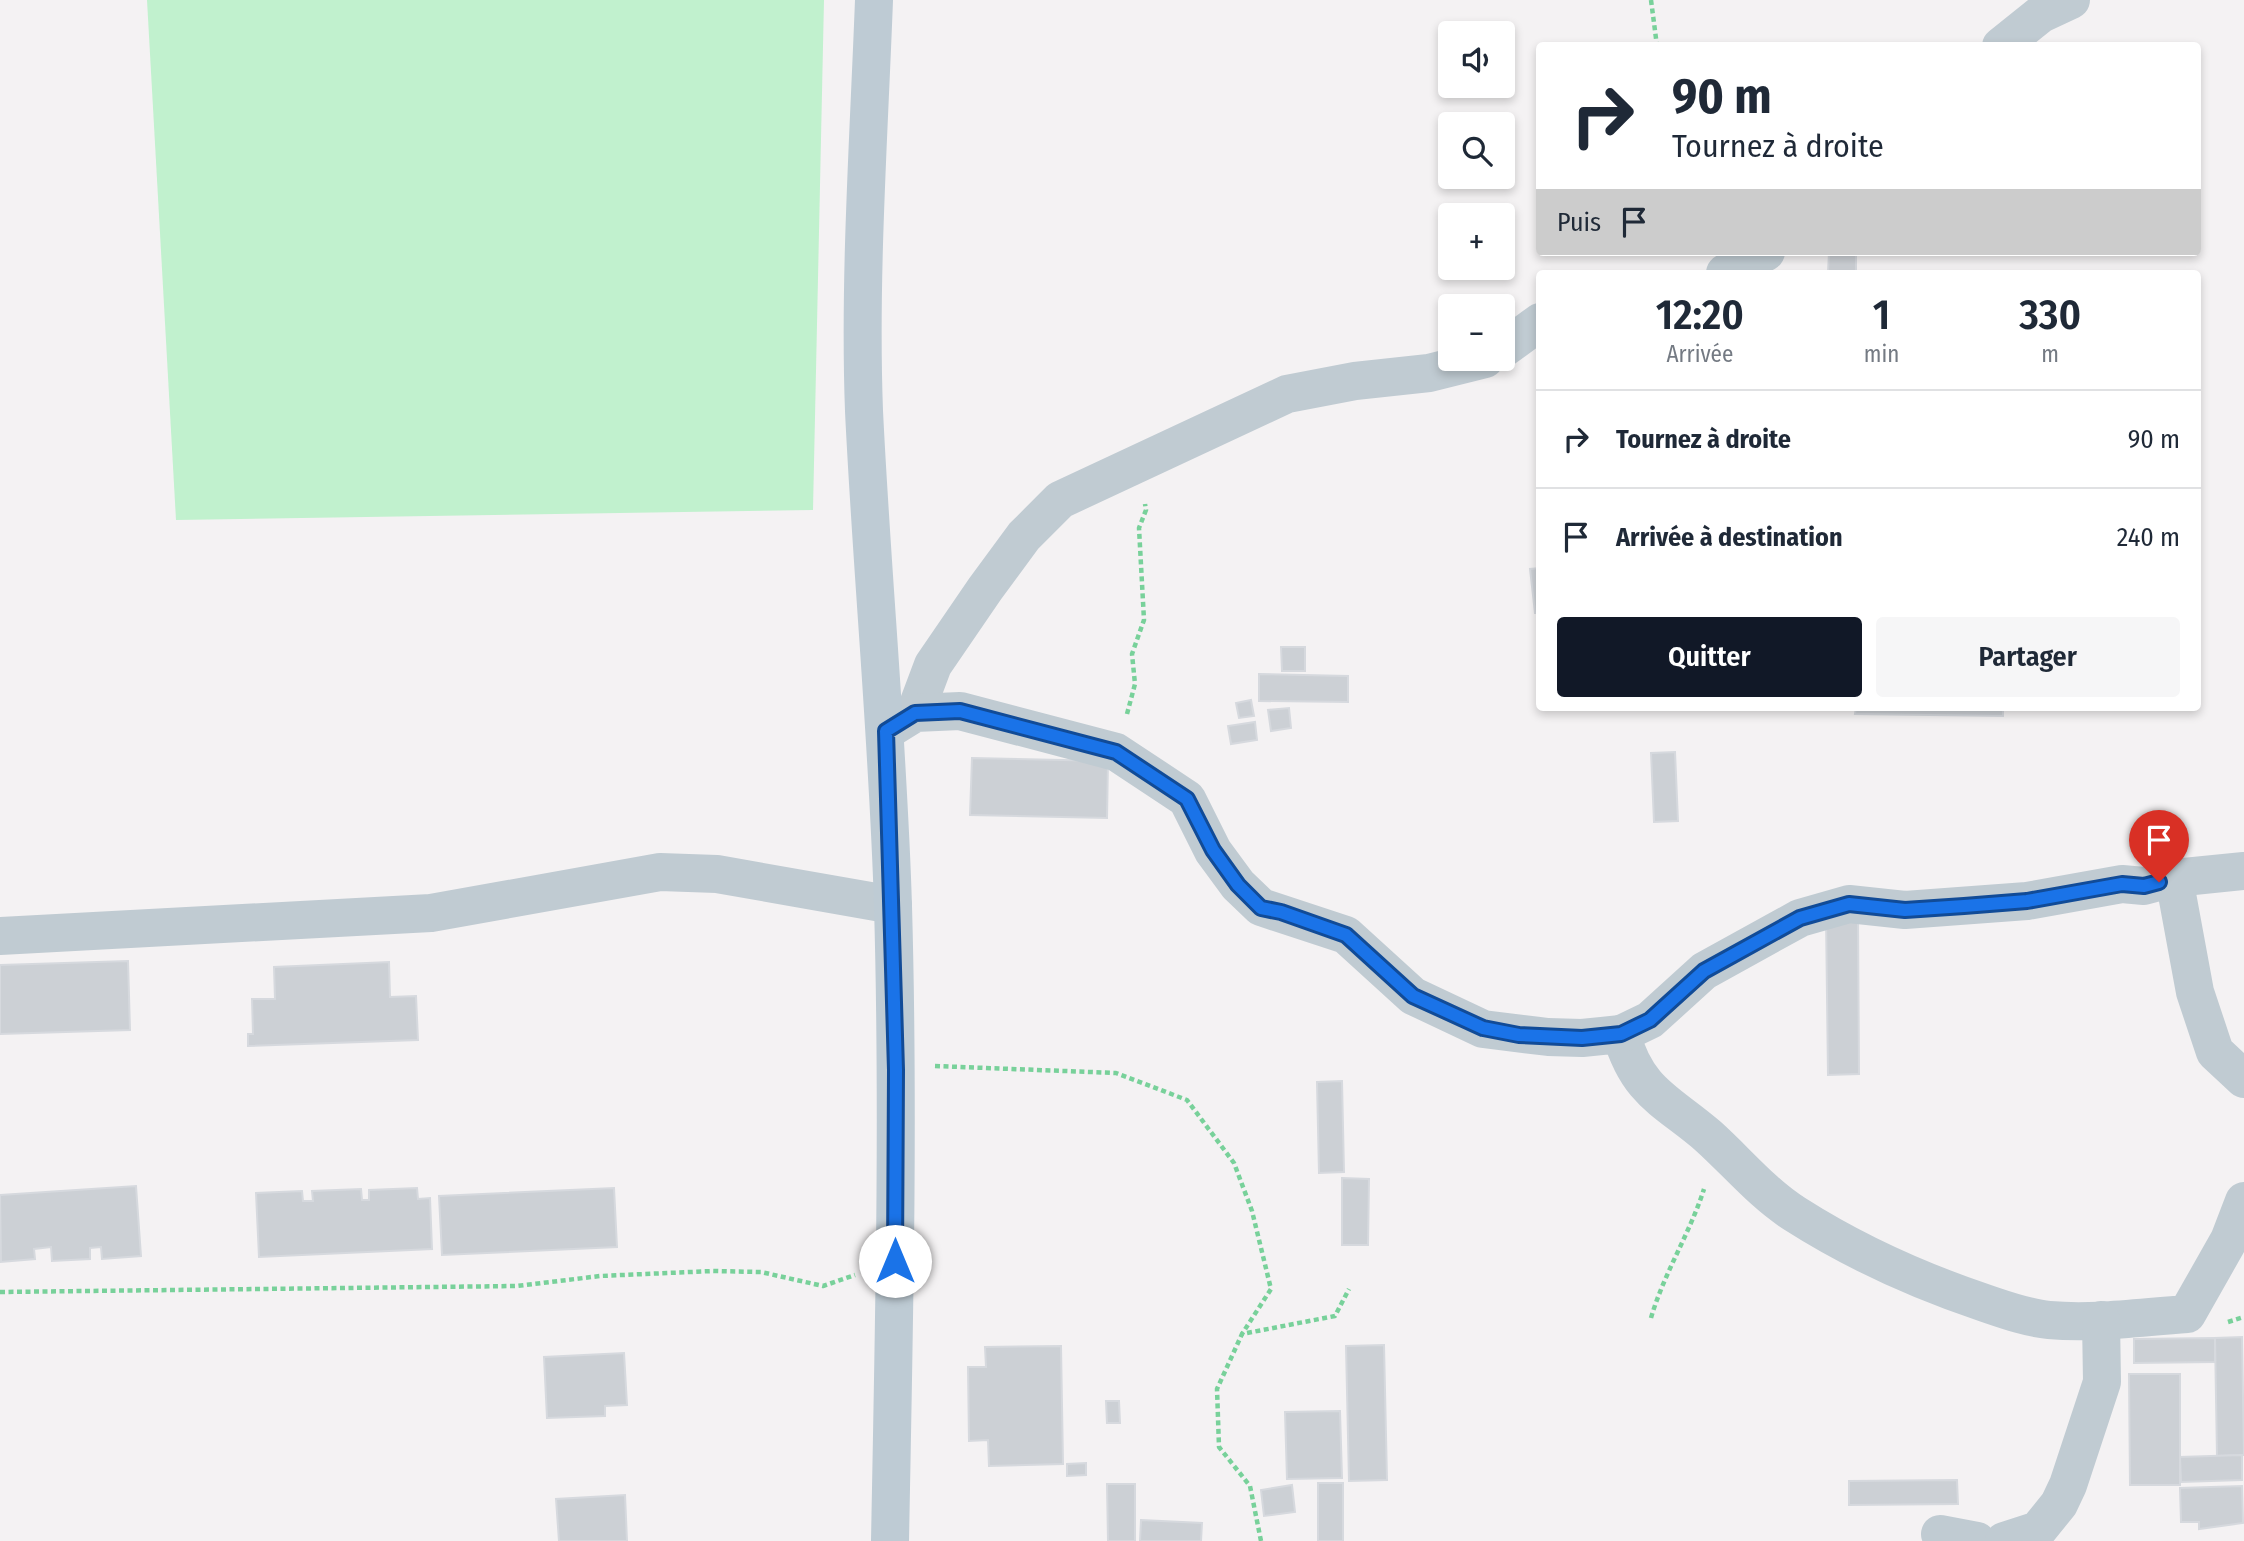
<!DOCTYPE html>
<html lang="fr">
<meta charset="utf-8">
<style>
body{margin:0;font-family:"Fira Sans Condensed",sans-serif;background:#f6f6f7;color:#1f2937;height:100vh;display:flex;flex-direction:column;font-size:26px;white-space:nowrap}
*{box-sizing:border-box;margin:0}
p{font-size:23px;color:#747a83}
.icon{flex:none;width:38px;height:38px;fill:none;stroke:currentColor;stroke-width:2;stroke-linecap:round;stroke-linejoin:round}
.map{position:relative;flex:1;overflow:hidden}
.sheet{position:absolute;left:1536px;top:270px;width:665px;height:441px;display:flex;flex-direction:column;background:#fff;border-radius:7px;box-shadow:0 4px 10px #0003}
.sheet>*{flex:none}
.hud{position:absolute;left:1536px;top:42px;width:665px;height:214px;border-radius:7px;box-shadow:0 4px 10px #0003;background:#fff;color:#1f2937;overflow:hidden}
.controls{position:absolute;left:1438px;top:21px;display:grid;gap:14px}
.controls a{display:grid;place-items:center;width:77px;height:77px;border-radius:7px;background:#fff;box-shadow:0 4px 10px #0003;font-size:35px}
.pin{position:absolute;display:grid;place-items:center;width:60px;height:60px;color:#fff;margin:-72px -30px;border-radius:50% 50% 50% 0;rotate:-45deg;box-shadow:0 0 7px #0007}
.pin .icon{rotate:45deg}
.me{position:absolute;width:77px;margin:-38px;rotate:0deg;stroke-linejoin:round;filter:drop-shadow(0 0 5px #0008)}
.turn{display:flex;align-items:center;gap:24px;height:147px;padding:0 21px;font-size:32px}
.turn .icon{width:91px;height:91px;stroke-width:2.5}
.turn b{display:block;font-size:49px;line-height:60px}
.then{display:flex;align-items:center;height:66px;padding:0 21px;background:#0003;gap:14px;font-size:26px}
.eta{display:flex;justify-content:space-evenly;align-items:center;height:119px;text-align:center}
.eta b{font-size:42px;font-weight:600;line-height:49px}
.button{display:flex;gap:14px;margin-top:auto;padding:14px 21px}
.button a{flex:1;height:80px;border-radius:7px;background:#111827;color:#fff;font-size:28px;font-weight:600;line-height:80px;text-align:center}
.button a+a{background:#f6f6f7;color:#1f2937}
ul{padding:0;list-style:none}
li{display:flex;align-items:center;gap:21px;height:98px;padding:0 21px;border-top:2px solid #e0e1e3}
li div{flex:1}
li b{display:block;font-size:26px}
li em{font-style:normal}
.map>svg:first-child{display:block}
.green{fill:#c1f1ce}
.building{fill:#ccd0d5;stroke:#d6d9de;stroke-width:2}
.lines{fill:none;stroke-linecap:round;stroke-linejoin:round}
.path{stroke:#78d19a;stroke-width:4.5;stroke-dasharray:5 3.5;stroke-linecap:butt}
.street{stroke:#c0cbd2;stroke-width:38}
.secondary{stroke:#becbd4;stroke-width:38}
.route-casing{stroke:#114b97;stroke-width:18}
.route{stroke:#1a73e8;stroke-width:12}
</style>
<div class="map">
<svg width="2244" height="1541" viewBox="0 0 2244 1541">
<rect width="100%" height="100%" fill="#f4f2f3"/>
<polygon class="green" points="147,0 824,0 813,510 176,520"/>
<g class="building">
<polygon points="1829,252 1856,252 1856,273 1828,273"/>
<polygon points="1540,568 1540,613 1535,613 1530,569"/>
<polygon points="1281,647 1305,647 1305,671 1282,671"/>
<polygon points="1259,674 1348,676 1348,702 1259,701"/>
<polygon points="1251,700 1254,716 1239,718 1236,703"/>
<polygon points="1856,707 2003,707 2003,716 1855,714"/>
<polygon points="1289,708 1291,728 1271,731 1268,710"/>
<polygon points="1255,722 1257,740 1231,744 1228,726"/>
<polygon points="1675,752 1678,821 1654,822 1651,753"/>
<polygon points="972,758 1108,761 1107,818 970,815"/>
<polygon points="1826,916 1858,916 1859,1074 1828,1075"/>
<polygon points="128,961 130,1030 0,1034 0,965"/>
<polygon points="389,962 390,997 416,996 418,1040 248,1046 248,1034 253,1034 252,999 275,999 274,967"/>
<polygon points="1342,1081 1344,1172 1319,1173 1317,1082"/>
<polygon points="1342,1178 1369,1179 1368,1245 1342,1245"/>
<polygon points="136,1186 141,1256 102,1259 101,1247 90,1248 90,1259 52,1261 51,1247 34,1249 35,1259 1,1262 0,1195"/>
<polygon points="417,1188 418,1199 430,1198 432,1249 259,1257 256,1193 302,1191 303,1201 313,1201 312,1191 361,1189 362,1200 369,1200 369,1190"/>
<polygon points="614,1188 617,1247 442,1255 439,1196"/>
<polygon points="2242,1337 2244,1455 2217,1456 2215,1338"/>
<polygon points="2215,1338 2215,1362 2134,1363 2134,1339"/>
<polygon points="1384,1345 1387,1480 1349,1481 1346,1346"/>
<polygon points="1061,1346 1063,1464 989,1466 988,1440 969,1441 968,1367 986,1367 985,1347"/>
<polygon points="624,1353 627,1405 605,1406 605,1416 547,1418 544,1357"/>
<polygon points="2129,1374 2180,1374 2180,1485 2130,1485"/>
<polygon points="1106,1401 1119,1401 1120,1423 1107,1423"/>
<polygon points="1340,1411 1342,1478 1287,1479 1285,1412"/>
<polygon points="2242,1455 2242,1480 2181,1482 2180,1457"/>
<polygon points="1086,1463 1086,1475 1067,1476 1067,1464"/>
<polygon points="1957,1480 1958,1504 1849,1505 1849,1481"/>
<rect x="1318" y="1483" width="25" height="58"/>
<polygon points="1107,1484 1135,1484 1135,1541 1108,1541"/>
<polygon points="1292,1485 1295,1512 1264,1516 1261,1490"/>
<polygon points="2242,1486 2243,1523 2199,1529 2199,1522 2181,1522 2180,1488"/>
<polygon points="625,1495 627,1541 559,1541 556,1499"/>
<polygon points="1141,1520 1202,1523 1201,1541 1140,1541"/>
</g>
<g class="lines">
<g class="path">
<polyline points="1651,0 1657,46"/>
<polyline points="1127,714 1135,684 1132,654 1144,620 1139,528 1146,510 1145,504"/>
<polyline points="935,1066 1116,1073 1187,1100 1234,1163 1252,1211 1271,1289 1242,1334"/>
<polyline points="0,1292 517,1286 600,1276 713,1271 761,1272 823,1286 855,1275"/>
<path d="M1651,1318C1664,1273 1690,1233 1704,1189"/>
<polyline points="2228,1322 2244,1317"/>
<polyline points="1261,1541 1250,1486 1219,1447 1217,1389 1242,1334 1335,1316 1349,1289"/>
</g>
<g class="street">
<polyline points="2001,46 2041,14 2071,0"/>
<polyline points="1725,273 1766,252"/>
<polyline points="1503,349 1540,322"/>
<polyline points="915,713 933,665 985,589 1024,536 1060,500 1287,394 1355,381 1429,373 1485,359"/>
<path d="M886,731L915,713L960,711L1116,752L1187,799L1213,851L1238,885L1261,907L1346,935L1413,996L1483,1029L1548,1037L1582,1038L1621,1034C1638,1093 1666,1100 1708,1136C1737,1162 1762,1193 1795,1214C1853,1251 1917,1280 1982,1302C2003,1309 2027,1318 2049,1320C2095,1324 2141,1317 2187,1314L2229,1240L2244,1201"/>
<polyline points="2174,878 2195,992 2215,1052 2244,1079"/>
<polyline points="0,936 431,913 660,872 717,874 893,905"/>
<polyline points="1621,1034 1650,1020 1704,971 1800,918 1849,904 1905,910 2027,901 2122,884 2144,886 2174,878 2244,871"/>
<polyline points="1940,1534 1977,1541"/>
<polyline points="2004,1541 2038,1530 2059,1504 2068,1485 2102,1382 2101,1320"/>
</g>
<path class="secondary" d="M874,0C869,134 859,277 864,411C872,576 888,740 893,906C899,1117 894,1329 890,1541"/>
</g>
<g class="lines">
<g class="route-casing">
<polyline id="route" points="895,1261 896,1070 886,731 915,713 960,711 1116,752 1187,799 1213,850 1238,885 1261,908 1281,912 1346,935 1413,996 1483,1028 1519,1035 1582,1038 1621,1034 1650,1020 1704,971 1800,918 1849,904 1905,910 1964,906 2027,901 2122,884 2144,886 2159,882"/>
</g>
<use href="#route" class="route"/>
</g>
</svg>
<div class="controls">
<a><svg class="icon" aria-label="sound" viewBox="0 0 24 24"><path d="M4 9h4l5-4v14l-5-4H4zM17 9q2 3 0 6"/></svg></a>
<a><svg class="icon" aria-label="search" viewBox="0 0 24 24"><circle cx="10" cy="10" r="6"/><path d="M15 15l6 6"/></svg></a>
<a>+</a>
<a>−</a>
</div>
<div class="pin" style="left:2159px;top:882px;background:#d93025"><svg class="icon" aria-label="arrive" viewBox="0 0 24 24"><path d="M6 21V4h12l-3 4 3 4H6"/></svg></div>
<svg class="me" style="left:895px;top:1261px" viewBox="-20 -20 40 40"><circle r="19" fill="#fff"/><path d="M0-13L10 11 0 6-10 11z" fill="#1a73e8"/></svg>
<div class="hud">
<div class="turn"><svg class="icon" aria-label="right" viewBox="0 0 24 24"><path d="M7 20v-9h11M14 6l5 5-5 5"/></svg><div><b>90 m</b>Tournez à droite</div></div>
<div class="then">Puis<svg class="icon" aria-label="arrive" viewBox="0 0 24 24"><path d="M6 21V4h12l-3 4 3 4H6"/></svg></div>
</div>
<section class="sheet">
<div class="eta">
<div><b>12:20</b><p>Arrivée</p></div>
<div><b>1</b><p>min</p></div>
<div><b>330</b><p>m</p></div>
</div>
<ul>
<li><svg class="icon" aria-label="right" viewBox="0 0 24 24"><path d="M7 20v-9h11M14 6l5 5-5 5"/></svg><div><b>Tournez à droite</b></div><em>90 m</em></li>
<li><svg class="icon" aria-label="arrive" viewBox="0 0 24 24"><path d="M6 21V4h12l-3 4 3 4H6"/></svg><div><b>Arrivée à destination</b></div><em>240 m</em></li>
</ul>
<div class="button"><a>Quitter</a><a>Partager</a></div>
</section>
</div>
